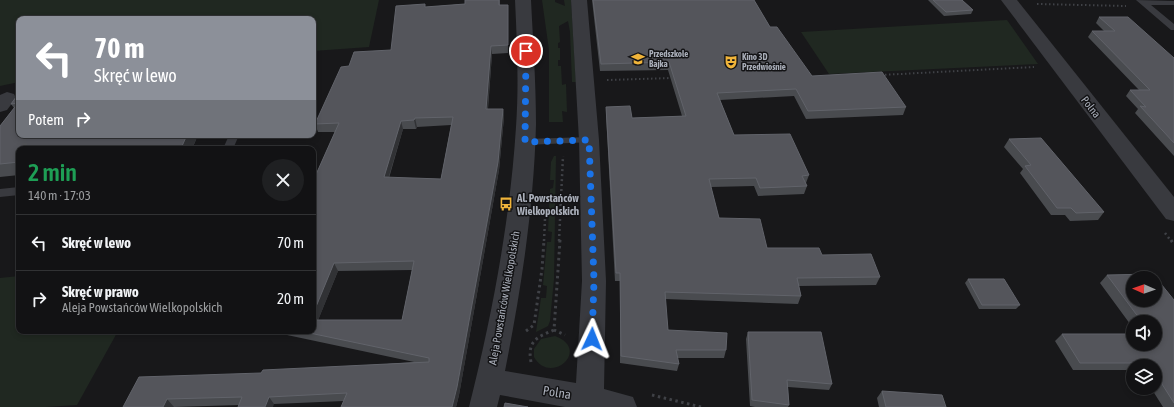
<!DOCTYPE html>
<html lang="pl">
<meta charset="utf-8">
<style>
body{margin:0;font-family:"Asap Condensed",sans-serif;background:#1f2022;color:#f1f3f6;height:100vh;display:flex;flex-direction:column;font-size:15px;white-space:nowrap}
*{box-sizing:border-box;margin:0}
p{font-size:13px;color:#9c9ea0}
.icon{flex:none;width:22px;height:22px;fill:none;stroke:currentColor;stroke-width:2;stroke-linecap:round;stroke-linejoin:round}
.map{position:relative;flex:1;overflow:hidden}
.sheet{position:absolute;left:16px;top:146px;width:300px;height:188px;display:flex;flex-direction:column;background:#121214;border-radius:8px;box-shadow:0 2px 6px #0003,0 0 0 1px #313234}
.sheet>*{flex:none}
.guide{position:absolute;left:16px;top:16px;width:300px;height:122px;border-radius:8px;box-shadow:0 2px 6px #0003,0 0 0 1px #313234;background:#8c9099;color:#fff;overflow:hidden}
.needle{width:26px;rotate:272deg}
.tools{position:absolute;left:1126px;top:271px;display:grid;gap:8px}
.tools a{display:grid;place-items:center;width:36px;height:36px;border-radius:50%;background:#121214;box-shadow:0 2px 6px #0003,0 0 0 1px #313234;font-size:20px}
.pin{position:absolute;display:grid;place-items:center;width:34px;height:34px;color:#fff;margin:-17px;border:2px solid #fff;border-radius:50%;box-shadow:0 1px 4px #0007}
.me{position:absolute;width:44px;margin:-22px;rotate:2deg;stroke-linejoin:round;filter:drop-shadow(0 0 3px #0008)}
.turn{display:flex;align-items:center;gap:14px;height:84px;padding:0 12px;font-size:18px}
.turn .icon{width:52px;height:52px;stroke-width:2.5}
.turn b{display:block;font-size:28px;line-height:34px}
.then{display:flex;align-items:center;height:38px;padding:0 12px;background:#0003;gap:8px;font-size:15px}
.round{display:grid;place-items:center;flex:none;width:42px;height:42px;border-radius:21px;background:#1f2022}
.overview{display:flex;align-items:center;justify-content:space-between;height:68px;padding:0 12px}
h1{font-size:24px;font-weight:600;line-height:30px;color:#1e9e55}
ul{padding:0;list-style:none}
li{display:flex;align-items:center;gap:12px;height:56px;padding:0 12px;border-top:1px solid #313234}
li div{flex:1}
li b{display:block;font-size:15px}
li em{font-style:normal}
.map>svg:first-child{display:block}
.green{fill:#202821}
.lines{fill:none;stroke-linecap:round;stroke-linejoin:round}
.path-far2{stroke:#3f4146;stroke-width:2;stroke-dasharray:1.5 2.5;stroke-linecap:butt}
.path-far1{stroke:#3f4146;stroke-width:2.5;stroke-dasharray:2 3;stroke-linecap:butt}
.path{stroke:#3f4146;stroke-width:3;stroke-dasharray:2.5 3.5;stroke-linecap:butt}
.service{fill:#393a3f;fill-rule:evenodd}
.minor{fill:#393a3f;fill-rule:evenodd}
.wall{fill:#494b4f;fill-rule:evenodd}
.shaded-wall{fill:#313235}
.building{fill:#54555b;stroke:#61636a;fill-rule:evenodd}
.route{stroke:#1a73e8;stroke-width:7;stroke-dasharray:0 12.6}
.labels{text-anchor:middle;stroke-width:3;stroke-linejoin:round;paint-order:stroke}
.far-poi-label{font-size:9px;font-weight:bold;fill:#aaafba;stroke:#131315;text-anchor:start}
.street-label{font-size:11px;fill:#aaafba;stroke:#131315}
.poi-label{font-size:11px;font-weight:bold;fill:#aaafba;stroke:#131315;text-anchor:start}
.near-street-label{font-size:13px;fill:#aaafba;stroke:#131315}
</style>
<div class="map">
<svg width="1174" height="407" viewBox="0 0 1174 407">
<rect width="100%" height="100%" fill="#18181a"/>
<g class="green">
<polygon points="0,0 379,0 369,47 313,51 313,19 19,19 19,82 0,86"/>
<polygon points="542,0 555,0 555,2 565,6 564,0 571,0 576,82 572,82 570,32 568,21 559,26 560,42 558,43 558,48 560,48 560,60 558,60 558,66 561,66 562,85 566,84 567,112 562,111 563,122 549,122 549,50"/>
<polygon points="1007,20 1038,64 829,74 801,32"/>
<polygon points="554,156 556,156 554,279 550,321 548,326 536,332 541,298 546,298 547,286 543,285 547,242 551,242 552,232 548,231 550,189 553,188 554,180 550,180 551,162"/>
<polygon points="19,276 19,331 118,331 77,405 46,407 0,407 0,278"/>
<path d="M555,336C592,350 550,386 534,357V349L541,339Z"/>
</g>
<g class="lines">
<g class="path-far2">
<polyline points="1037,4 1126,6"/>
<polyline points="881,75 1034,67"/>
<polyline points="607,80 672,78"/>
</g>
<g class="path-far1">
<polyline points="1165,233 1171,241"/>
<polyline points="544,241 545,219"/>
<polyline points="559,241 563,156"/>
</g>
<g class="path">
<polyline points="560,240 554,330 565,335"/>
<polyline points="1171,240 1174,245"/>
<polyline points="526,331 534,325 542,269 544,240"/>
<path d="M531,362C527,341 537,337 554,330"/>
<polyline points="652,395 701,407"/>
</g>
<g class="service">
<polygon points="1136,0 1174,1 1174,5 1151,5 1174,24 1174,30 1171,30"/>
<polygon points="229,135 239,135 233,149 223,149"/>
<polygon points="589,137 593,138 594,140 593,142 525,145 520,142 525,139"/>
<polygon points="19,187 19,195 0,197 0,189"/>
</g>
<g class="minor">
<path d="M515,0H531C533,41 536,83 536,124C534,207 521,290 505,371L576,383L582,281L579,140L571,0H587L599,140L606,281L604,389L633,397L637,407H565L500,395L497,407H469C492,316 510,221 516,127C519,85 517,42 515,0Z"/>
<polygon points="1001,0 1017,0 1174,197 1174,221 1166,219"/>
<polygon points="7,92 14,94 16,98 7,110 0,112 0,95"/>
</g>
</g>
<g class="wall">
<path d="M465,0H500V5H508V53L492,54L488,109H503L504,117L499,170L459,395L456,407H341L344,401L274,404L174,407H123L261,373L414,362L287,335L285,331H313L314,179L335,132H318L315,124L349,66L391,50L426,7L465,4ZM451,125L441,179L389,178L403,129H416L417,127ZM412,270L402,320H318L338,271Z"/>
<polygon points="592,0 754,0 770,27 812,76 906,107 903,115 806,119 794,96 720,100 734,135 809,175 806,183 807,186 804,194 758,196 754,186 711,187 719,218 767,248 822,255 880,277 876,285 799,286 801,296 798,304 665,299 668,330 726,350 724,358 677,358 679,364 677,371 620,363 620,281 615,281 606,115 606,107 632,118 682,116 668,70 600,71"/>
<polygon points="928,0 962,0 973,10 971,14 944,16"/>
<polygon points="1099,17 1174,58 1174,156 1135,113 1138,109 1126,96 1130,90 1139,90 1088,37 1092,31 1104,31 1096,23"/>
<polygon points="19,93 19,135 198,135 192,149 19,149 19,175 0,177 0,126 14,108 11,104"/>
<polygon points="1009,139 1104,212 1098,220 1070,221 1065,215 1051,215 1020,173 1023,169 1004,147"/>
<polygon points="1107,275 1174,300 1174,407 1163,407 1151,388 1155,388 1155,366 1133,366 1133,370 1073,370 1055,341 1062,334 1155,344 1155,322 1133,322 1133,328 1100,283"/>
<polygon points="968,279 1020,305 1016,309 979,309 965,283"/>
<polygon points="748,332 832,384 829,390 788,387 789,405 788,407 755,407 750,406 746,339"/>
<polygon points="882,391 946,407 879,407 877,398"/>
</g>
<g class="shaded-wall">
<polygon points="491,46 492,54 487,117 486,109"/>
<polygon points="503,109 504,117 499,170 459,395 456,407 452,407"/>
<polygon points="415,118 417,127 416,129 414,120"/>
<polygon points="401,121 403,129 386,186 384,177"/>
<polygon points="187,135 198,135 192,149 184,149 182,146"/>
<polygon points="334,263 338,271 315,328 313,324 313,314"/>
<polygon points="269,397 274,404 273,407 265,407"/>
<polygon points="167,399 174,407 163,407"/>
</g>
<g class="building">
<path d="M465,0H499V5H508V45L491,46L486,109H503L498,162L457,387L452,407H341L347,393L269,397L265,407H238L242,397L167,399L163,407H123L139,377L261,373L263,370L429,362V358L300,331H313V320H402L414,261L334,263L313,314V179H314L339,123L315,124L341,67L349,66L354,52L391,50L396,6L425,4V7L465,4ZM453,117L441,179L384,177L401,121L414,120L415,118Z"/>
<polygon points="593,0 754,0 770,27 777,27 812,76 882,72 906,107 808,111 796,89 717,93 734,135 790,134 809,175 802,176 807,186 760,188 756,178 709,179 719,218 760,219 767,248 819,248 822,255 871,254 880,277 797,278 801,296 665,292 668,330 727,333 726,350 676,350 679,364 621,356 620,273 616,273 606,107 630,106 632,118 686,116 669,62 601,64"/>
<polygon points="933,0 962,0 973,10 946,12"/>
<polygon points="1099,17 1128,17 1174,58 1174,143 1140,106 1146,107 1130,90 1150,90 1092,31 1115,31"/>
<polygon points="19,93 19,135 187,135 182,146 149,149 19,149 19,162 0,164 0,126 18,103 11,104"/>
<polygon points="1041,138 1104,212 1076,213 1071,208 1057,208 1025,166 1031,165 1009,139"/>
<path d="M1153,274L1174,300V403L1155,373V366H1151L1149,363H1080L1062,334H1133V344H1155V322H1142L1107,275ZM1133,278H1155V300H1133Z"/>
<polygon points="968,279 1004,279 1020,305 982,305"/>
<polygon points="748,332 821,332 832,384 787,380 789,405 752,400"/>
<polygon points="882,391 942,395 946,407 886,407"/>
<polygon points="505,403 528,407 504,407"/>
</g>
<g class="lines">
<polyline class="route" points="526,51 525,142 589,140 594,281 592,339"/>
</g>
<defs>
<g id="school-bare" transform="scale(1.08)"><path d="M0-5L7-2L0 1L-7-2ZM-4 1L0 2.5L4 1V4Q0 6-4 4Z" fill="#f0b43a" stroke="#131315" stroke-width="2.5" paint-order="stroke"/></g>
<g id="theatre-bare" transform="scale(1.08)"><path d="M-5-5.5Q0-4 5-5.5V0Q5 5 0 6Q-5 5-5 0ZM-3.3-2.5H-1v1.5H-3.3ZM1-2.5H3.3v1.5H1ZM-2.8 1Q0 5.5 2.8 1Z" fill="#f0b43a" stroke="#131315" stroke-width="2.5" paint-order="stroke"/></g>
<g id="bus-bare" transform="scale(1.08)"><path d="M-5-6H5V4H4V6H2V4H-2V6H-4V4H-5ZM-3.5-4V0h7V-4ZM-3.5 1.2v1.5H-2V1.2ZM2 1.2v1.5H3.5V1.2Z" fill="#f0b43a" stroke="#131315" stroke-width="2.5" paint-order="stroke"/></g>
</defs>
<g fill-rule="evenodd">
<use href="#school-bare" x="638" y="59"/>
<use href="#theatre-bare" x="731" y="62"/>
<use href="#bus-bare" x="506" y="204"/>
</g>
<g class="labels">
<g class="far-poi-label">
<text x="649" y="57">Przedszkole<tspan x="649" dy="10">Bajka</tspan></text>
<text x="742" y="60">Kino 3D<tspan x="742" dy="10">Przedwiośnie</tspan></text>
</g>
<g class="street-label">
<text transform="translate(1091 107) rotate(52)" y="4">Polna</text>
<text transform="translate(504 298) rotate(-80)" y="4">Aleja Powstańców Wielkopolskich</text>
</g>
<g class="poi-label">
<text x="517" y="202">Al. Powstańców<tspan x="517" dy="13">Wielkopolskich</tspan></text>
</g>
<g class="near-street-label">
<text transform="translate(557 392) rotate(9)" y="5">Polna</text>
</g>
</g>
</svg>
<div class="tools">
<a><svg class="needle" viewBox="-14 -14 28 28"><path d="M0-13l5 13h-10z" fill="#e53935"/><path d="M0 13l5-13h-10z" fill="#9c9ea0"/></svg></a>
<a><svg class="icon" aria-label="sound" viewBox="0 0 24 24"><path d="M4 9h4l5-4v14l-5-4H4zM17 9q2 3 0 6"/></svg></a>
<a><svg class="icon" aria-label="layers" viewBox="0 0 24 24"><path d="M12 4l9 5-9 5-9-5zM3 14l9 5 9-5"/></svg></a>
</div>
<div class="pin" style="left:526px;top:51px;background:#d93025"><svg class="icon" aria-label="arrive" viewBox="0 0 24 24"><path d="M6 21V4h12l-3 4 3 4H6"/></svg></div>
<svg class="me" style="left:592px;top:339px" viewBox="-20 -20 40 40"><path d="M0-17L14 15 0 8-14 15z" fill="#1a73e8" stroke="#fff" stroke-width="4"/></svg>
<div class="guide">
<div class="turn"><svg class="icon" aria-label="left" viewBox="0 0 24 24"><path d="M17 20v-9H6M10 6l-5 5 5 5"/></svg><div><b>70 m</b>Skręć w lewo</div></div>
<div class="then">Potem<svg class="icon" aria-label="right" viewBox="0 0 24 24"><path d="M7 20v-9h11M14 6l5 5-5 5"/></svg></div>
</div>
<section class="sheet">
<div class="overview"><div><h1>2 min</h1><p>140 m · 17:03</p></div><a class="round"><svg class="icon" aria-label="close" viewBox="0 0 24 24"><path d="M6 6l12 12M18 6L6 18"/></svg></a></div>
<ul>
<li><svg class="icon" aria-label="left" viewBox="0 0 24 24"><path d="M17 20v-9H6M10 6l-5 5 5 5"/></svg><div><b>Skręć w lewo</b></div><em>70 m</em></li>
<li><svg class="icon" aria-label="right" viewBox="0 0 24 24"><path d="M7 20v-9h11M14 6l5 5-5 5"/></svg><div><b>Skręć w prawo</b><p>Aleja Powstańców Wielkopolskich</p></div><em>20 m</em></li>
</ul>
</section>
</div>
